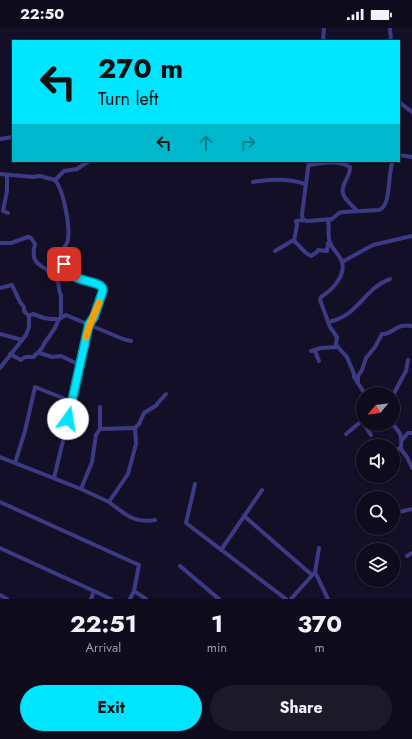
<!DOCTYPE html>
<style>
body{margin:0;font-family:Jost,sans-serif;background:#1c1929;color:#f1f3f6;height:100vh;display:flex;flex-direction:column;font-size:15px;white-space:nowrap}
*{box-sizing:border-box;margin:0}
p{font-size:13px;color:#9b9ba3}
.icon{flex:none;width:22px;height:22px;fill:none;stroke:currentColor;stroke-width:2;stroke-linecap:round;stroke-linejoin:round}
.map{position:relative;height:571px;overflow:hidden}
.details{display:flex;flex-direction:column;background:#0e0b1c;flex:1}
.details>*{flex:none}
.banner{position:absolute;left:12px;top:12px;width:388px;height:122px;border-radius:0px;box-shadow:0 1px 3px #0004,0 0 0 1px #2e2b3b;background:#00e5ff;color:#111;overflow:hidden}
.needle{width:26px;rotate:242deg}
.buttons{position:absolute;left:356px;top:359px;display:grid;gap:8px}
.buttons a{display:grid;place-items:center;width:44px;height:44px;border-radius:50%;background:#0e0b1c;box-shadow:0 1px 3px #0004,0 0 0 1px #2e2b3b;font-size:20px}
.pin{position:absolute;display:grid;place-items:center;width:34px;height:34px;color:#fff;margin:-17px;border-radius:8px;box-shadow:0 2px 6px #0006}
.me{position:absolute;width:44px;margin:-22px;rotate:13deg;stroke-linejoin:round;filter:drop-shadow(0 0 3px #0008)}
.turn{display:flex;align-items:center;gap:14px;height:84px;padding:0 20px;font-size:18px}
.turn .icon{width:52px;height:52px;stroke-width:2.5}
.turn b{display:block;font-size:28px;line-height:34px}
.lanes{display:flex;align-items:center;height:38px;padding:0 20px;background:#0003;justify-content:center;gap:20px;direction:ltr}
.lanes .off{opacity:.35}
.eta{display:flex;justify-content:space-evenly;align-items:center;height:68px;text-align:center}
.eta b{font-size:24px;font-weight:700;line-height:28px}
.button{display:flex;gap:8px;margin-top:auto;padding:8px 20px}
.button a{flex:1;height:46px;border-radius:24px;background:#00e5ff;color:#111;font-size:16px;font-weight:700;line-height:46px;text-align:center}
.button a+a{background:#1c1929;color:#f1f3f6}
.status{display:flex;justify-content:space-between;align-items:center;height:28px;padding:0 20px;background:#0e0b1c;direction:ltr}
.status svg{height:11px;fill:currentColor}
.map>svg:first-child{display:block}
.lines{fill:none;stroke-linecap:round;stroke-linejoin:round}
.street{stroke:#3d3a85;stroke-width:4}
.route-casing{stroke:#0095a6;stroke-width:10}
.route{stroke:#00e5ff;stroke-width:7}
.slow{stroke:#f59e0b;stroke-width:7}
</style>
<div class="status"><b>22:50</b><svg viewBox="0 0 49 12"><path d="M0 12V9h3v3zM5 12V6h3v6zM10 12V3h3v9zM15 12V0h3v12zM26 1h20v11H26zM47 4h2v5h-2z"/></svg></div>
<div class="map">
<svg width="412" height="571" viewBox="0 0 412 571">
<rect width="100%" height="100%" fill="#130f26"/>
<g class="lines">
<g class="street">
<polyline points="390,0 391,13"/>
<polyline points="323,13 324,0"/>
<polyline points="399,74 412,84"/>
<polyline points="0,111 13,109"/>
<polyline points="399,127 412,129"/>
<path d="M310,137C322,135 339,132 350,139C351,148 340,157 343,166C345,172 353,178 357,183"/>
<path d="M0,146L33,149L40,148L55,152C64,163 70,198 68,211C68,214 66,217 64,220C62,226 63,234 66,240C75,257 95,249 103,260C103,268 94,291 89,297L77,355L54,450"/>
<polyline points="7,147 7,163 3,183 8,185"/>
<polyline points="55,152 64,143 77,141 89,133"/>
<path d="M253,154C270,151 288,150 305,156"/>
<path d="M331,191L328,194C330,201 327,208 330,215C333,222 340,227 342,234C346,248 332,262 321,269L320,272L330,299L337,309L336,317L347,329L354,346V349L365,366"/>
<polyline points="303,192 302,186 309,133"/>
<path d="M294,213L297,197L296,193L303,192L308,193L332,191L339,185L343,184L379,182C392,178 387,145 393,133"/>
<path d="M294,213C301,218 303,225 311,228L317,224L318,222L327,223L328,215L331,216"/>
<path d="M0,215H11L28,209L31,210L35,216C28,242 49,236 57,252C60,257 58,263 61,267V290"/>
<polyline points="275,223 292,213 294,213"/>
<polyline points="342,234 373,217 412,208"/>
<polyline points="57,252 71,246"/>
<polyline points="0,260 12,257 20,274 24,279 24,283 29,288"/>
<polyline points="29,288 33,286 44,290 51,291 59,291 66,287 123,311 131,313"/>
<path d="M328,294C358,289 364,260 390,251"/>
<polyline points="0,306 22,312"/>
<polyline points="311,323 321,320 338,319"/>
<polyline points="315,323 319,333"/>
<polyline points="40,325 52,329 61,328 80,337"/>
<path d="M10,326L21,332L25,329H34L35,327C43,322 41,320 46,313C53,303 55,302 59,291"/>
<polyline points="0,340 26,307 29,299 29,288"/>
<path d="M358,354V348L362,342L366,330L375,319L382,306C393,307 395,295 412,298"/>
<polyline points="393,367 406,343 408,332"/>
<polyline points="364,396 371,407"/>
<path d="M392,396C401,405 402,407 401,419L393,425"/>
<polyline points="135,400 139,396 144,385 157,377 157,376 166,366"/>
<polyline points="346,406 363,392"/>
<polyline points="402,412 408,405 412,405"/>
<polyline points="400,420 407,429 412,440"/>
<polyline points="0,429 81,461 109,474 128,446 136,416 135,400 100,401"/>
<polyline points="15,435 25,403 35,359 73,374"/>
<polyline points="195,456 186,495 286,571"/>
<polyline points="81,461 92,434 96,407 100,401 100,379"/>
<polyline points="0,474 139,537 134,563 130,571"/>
<path d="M109,474C125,486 134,496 155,492"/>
<polyline points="244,488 312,547"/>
<polyline points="393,488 399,484 412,481"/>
<polyline points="0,520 94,563 91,571"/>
<polyline points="221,522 262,462"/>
<polyline points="407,528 412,525"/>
<polyline points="180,538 219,571"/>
<polyline points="315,544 328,571"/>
<polyline points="94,563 111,571"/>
<polyline points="134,563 146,571"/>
<polyline points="0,567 7,571"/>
<polyline points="291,571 315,544 319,520"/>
</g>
</g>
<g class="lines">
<g class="route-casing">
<path id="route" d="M64,236C72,258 101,250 103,262L94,289L89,296L68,391"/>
</g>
<use href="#route" class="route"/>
<path class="slow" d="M86,309C89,297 94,287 99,275"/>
</g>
</svg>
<div class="buttons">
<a><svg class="needle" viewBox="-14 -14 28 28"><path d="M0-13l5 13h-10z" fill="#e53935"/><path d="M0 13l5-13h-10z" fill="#9b9ba3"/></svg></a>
<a><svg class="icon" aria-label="sound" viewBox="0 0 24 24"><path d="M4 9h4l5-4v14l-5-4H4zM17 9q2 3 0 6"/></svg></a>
<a><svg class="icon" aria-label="search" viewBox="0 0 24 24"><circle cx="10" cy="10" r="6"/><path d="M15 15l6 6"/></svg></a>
<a><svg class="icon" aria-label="layers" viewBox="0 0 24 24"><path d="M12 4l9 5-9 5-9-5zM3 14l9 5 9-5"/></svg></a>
</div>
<div class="pin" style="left:64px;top:236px;background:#d93025"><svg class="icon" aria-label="arrive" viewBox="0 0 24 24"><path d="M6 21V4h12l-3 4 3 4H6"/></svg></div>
<svg class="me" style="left:68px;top:391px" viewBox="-20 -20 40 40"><circle r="19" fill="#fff"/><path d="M0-13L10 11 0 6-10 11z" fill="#00e5ff"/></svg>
<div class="banner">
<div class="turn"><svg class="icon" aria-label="left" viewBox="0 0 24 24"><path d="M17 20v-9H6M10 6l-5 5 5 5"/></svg><div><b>270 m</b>Turn left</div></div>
<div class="lanes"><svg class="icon" aria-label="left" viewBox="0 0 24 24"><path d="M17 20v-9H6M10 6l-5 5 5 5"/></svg><svg class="icon off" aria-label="ahead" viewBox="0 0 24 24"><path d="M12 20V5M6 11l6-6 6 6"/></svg><svg class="icon off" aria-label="right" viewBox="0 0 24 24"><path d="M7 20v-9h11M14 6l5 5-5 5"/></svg></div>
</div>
</div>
<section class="details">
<div class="eta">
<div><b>22:51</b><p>Arrival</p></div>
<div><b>1</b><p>min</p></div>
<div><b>370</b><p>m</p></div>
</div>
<div class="button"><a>Exit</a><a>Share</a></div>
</section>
